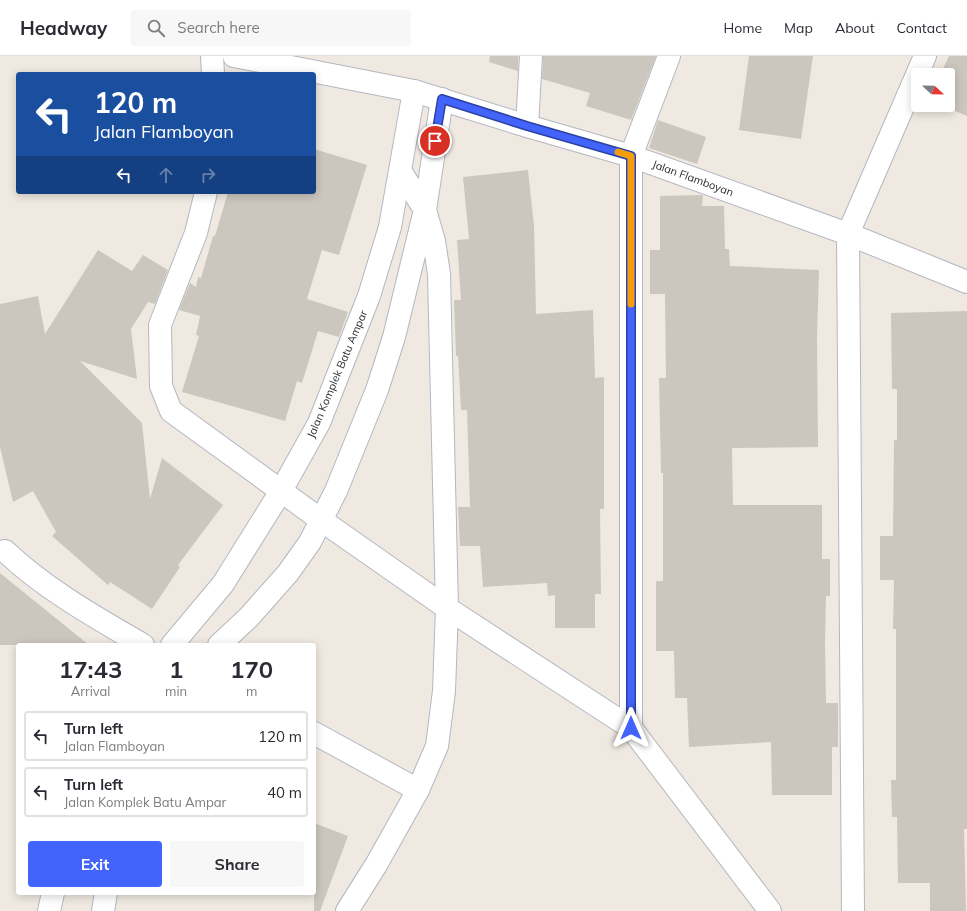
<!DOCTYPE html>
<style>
body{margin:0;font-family:Mulish,sans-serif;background:#f7f7f7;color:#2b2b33;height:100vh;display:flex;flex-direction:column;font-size:15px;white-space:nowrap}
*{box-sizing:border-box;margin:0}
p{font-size:13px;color:#7c7c81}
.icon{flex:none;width:22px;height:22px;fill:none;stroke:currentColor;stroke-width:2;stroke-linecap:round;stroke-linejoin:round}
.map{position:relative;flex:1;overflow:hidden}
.sheet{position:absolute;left:16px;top:587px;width:300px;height:252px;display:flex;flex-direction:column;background:#fff;border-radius:4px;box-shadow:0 2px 10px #0003}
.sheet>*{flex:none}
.banner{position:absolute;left:16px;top:16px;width:300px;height:122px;border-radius:4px;box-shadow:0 2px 10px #0003;background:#1a4fa0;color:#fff;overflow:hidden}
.needle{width:26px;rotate:112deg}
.buttons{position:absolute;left:911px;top:12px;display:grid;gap:8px}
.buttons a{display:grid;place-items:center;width:44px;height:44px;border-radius:4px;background:#fff;box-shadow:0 2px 10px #0003;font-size:20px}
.pin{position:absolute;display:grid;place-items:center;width:34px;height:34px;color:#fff;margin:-17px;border:2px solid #fff;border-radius:50%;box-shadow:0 1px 4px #0007}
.me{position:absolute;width:44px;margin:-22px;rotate:0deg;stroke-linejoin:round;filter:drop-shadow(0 0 3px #0008)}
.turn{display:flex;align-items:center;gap:14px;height:84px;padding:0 12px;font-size:18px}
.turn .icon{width:52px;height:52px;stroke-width:2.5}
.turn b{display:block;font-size:28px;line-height:34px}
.lanes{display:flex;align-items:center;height:38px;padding:0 12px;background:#0003;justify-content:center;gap:20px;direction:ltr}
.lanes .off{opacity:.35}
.eta{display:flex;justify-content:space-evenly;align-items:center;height:68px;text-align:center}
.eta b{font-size:24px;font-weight:700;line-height:28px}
.cta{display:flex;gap:8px;margin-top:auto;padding:8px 12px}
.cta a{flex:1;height:46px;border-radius:4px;background:#4264fb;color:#fff;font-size:16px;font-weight:700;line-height:46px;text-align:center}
.cta a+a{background:#f7f7f7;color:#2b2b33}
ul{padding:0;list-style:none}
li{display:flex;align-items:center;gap:12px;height:50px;margin:0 8px 6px;padding:0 4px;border:2px solid #e1e1e2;border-radius:4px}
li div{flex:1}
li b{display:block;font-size:15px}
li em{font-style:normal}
header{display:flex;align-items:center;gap:24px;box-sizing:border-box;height:56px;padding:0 20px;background:#fff;border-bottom:1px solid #e1e1e2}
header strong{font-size:19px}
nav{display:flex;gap:22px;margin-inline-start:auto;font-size:14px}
.search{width:280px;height:36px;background:#f7f7f7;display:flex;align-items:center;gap:10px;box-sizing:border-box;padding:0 14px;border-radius:4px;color:#7c7c81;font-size:15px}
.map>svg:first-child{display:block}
.building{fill:#cbc7bf}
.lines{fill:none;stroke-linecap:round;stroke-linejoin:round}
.street-casing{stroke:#b4b7c1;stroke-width:24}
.street{stroke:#fff;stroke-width:22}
.route-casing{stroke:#2b41a3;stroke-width:10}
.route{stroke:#4264fb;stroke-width:7}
.slow{stroke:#f59e0b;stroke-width:7}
.labels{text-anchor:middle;stroke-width:3;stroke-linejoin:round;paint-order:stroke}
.street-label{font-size:11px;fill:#2e2e2e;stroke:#fff}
</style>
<header>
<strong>Headway</strong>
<div class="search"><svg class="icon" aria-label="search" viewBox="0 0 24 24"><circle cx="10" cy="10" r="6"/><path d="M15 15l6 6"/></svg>Search here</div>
<nav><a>Home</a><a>Map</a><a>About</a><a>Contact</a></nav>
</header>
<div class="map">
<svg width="967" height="855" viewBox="0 0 967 855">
<rect width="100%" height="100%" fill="#efe9e1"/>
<g class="building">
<polygon points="490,0 518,0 518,15 489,6"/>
<polygon points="543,0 656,0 631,64 586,50 590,37 542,23"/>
<polygon points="749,0 813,0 801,83 739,74"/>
<polygon points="949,0 967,0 967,60 941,49 948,49 948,19 940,19"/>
<polygon points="658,64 706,81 697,108 649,92"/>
<polygon points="314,93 367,109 339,199 322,194 307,243 348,256 339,281 318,275 302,327 297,325 285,365 182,336 199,280 196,279 200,260 179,254 190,227 196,231 198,221 201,222 213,180 215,180 228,136 314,136"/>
<polygon points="528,114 534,170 536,258 593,254 595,322 604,321 604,453 600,453 601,538 595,538 595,572 555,572 555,539 548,540 547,527 483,531 480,490 460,490 458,451 470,451 467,354 461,354 458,300 456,300 454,244 461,244 457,184 469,183 463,121"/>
<polygon points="703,139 702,150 724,150 725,193 729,193 730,210 819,214 817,281 818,391 732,392 733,449 822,449 822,503 830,503 830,540 826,540 825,586 826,647 838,647 838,691 832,691 832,739 772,739 771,686 689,691 687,642 675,642 674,595 656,595 656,525 663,525 663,417 661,417 659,322 666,322 665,238 650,238 650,194 660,194 660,140"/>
<polygon points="98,194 132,215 143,199 168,214 155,248 148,246 131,273 137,323 80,305 142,367 150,443 162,402 223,449 178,509 180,511 152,553 110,526 108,529 52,480 56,476 33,435 13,446 0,391 0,248 38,240 45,278"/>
<polygon points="967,255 967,773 964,773 966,855 930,855 930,827 898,827 897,761 892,761 891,724 896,724 896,573 893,573 894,524 880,524 880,480 893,480 894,384 897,384 897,333 892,333 891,257"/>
<polygon points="0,517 89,589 0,589"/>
<polygon points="314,767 348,780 320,855 314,855"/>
</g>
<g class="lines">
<g class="street-casing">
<g id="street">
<polyline points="212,0 213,18"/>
<polyline points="234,0 414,35 527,70 631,100 848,178 967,226"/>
<polyline points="527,70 531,0"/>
<polyline points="206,136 196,177 160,269 161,330 171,355 321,464 447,552 631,672 770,855"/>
<path d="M5,495C45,533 95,561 143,589"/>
<polyline points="172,589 223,528 281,435 319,367 369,240 390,171 414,35"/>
<polyline points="219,589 249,561 288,517 310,486 336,435 377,334 394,281 425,154 442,43"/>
<polyline points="631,672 631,100 669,0"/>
<polyline points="314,677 418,734 437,690 444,635 447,552 439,218 434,185 425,154 401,116"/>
<polyline points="49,855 53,837"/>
<polyline points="103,855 106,837"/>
<polyline points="347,855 376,809 418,734"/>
<polyline points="853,855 848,178 925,0"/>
</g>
</g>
<use href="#street" class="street"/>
</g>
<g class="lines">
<g class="route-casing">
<polyline id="route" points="435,85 442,43 527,70 631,100 631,672"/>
</g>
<use href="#route" class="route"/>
<polyline class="slow" points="618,96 631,100 631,248"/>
</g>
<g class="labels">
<g class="street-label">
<text transform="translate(693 122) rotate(20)" y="4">Jalan Flamboyan</text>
<text transform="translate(337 318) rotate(-67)" y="4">Jalan Komplek Batu Ampar</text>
</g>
</g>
</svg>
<div class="buttons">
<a><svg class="needle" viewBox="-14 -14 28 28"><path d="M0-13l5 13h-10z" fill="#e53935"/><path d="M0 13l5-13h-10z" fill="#7c7c81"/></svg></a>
</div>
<div class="pin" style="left:435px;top:85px;background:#d93025"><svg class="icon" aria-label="arrive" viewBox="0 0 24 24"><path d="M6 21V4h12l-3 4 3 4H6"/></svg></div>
<svg class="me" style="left:631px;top:672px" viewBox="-20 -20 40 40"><path d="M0-17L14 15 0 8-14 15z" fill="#4264fb" stroke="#fff" stroke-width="4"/></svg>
<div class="banner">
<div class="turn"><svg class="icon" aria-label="left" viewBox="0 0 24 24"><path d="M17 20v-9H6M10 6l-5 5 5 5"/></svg><div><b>120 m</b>Jalan Flamboyan</div></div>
<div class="lanes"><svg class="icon" aria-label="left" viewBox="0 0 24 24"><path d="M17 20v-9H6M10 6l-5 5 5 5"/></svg><svg class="icon off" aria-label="ahead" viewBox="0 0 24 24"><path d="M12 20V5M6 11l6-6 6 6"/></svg><svg class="icon off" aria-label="right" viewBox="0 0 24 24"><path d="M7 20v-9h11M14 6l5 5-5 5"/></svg></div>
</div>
<section class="sheet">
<div class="eta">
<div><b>17:43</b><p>Arrival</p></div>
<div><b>1</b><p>min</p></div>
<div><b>170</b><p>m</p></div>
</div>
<ul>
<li><svg class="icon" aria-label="left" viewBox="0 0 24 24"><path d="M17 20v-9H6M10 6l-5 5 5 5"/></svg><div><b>Turn left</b><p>Jalan Flamboyan</p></div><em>120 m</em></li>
<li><svg class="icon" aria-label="left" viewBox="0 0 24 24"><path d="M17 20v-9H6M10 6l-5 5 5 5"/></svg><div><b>Turn left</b><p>Jalan Komplek Batu Ampar</p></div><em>40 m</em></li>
</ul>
<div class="cta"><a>Exit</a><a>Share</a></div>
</section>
</div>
